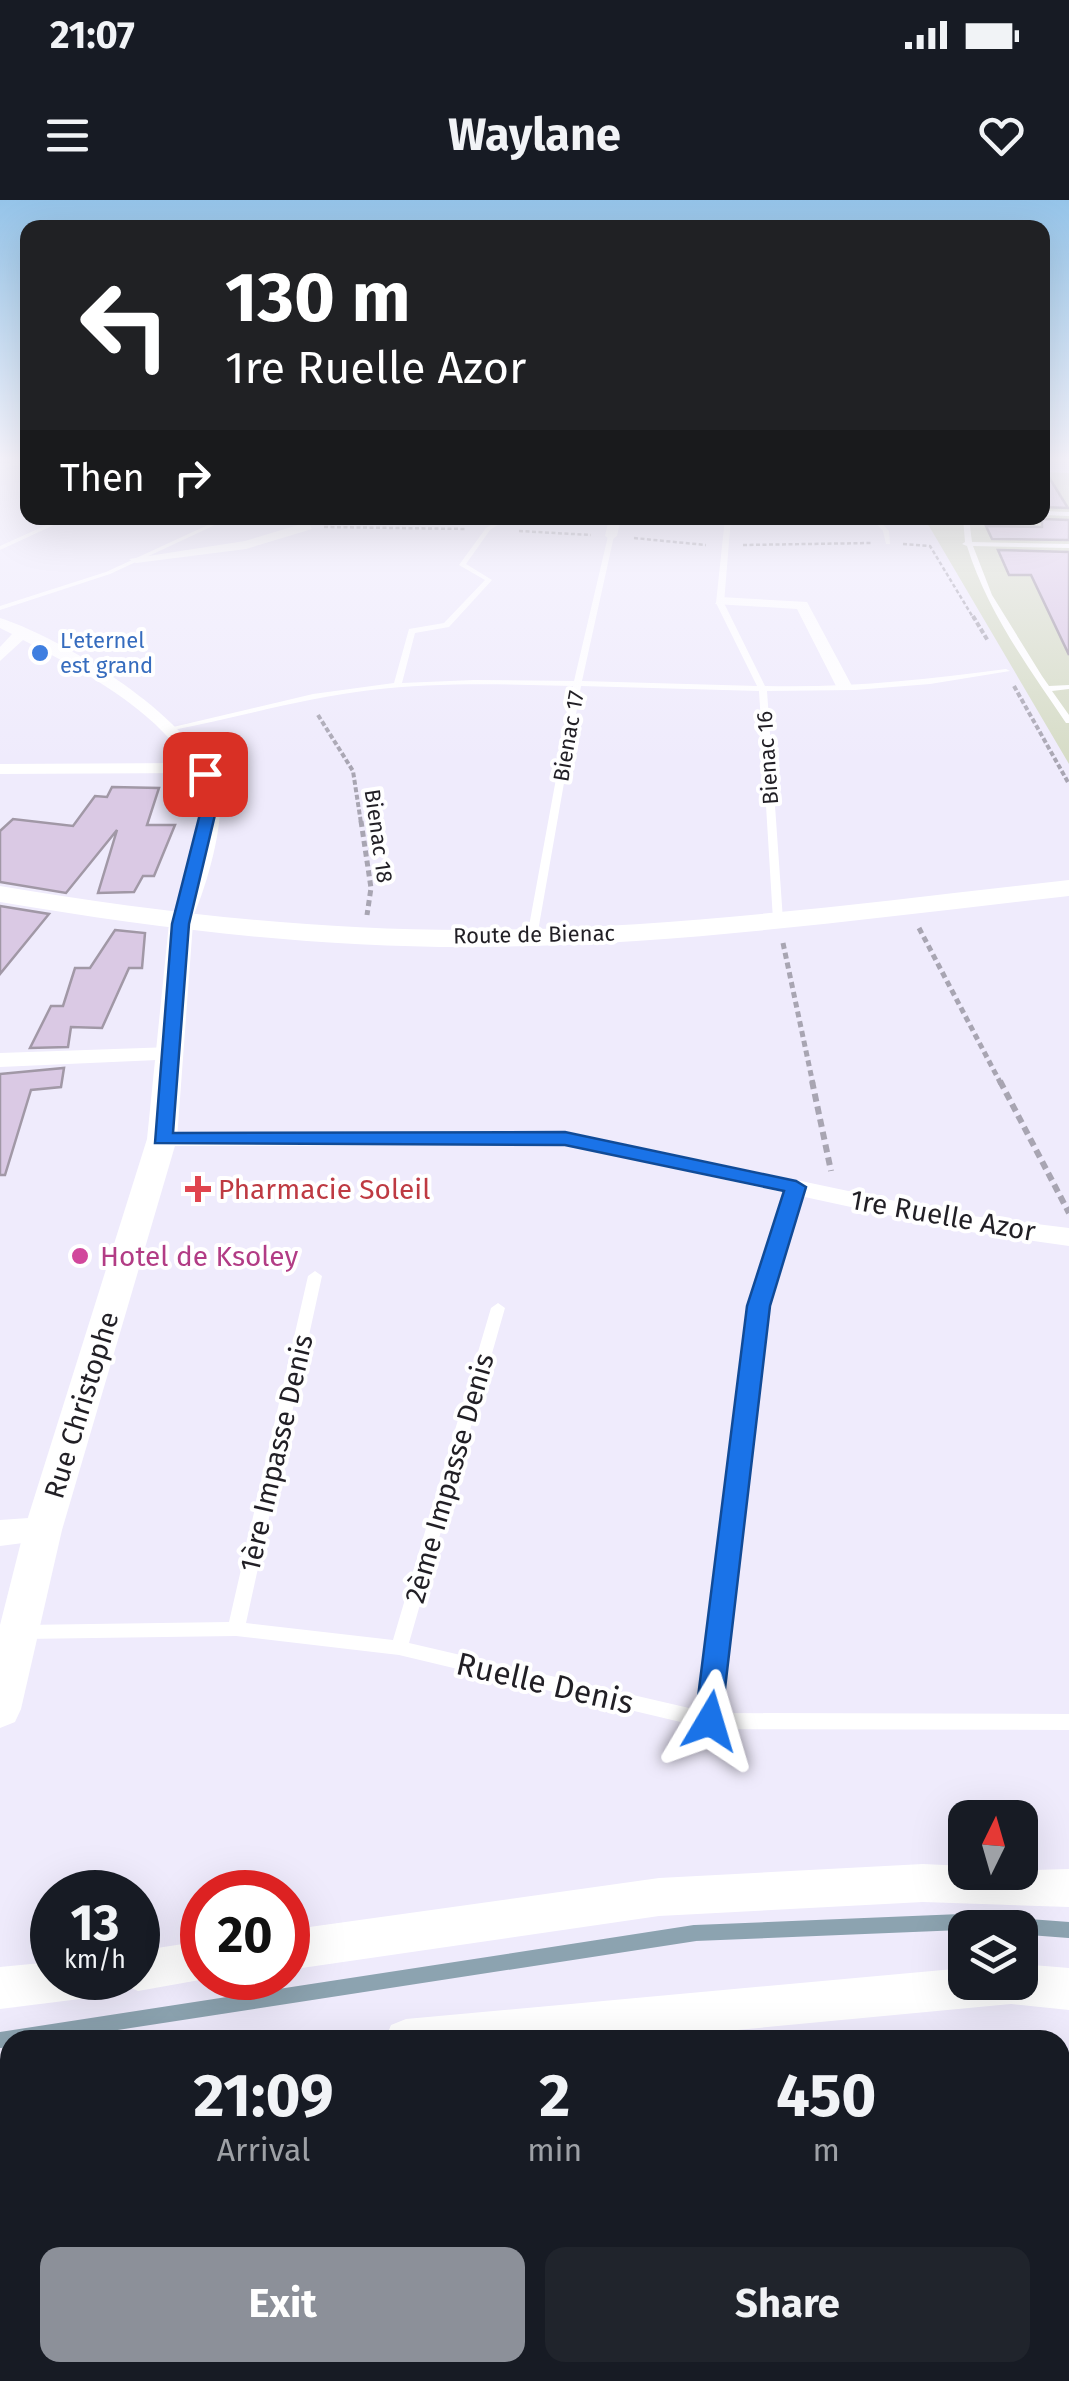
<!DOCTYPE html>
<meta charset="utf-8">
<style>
body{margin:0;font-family:"Fira Sans",sans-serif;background:#20242c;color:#f1f3f6;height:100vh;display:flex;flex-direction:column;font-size:38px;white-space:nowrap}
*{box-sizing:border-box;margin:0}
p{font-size:32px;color:#9ea1a6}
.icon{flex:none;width:55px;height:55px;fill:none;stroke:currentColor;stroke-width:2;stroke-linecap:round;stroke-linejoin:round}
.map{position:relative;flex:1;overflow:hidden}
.details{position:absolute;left:0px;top:1830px;width:1070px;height:352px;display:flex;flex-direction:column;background:#171b24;border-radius:30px 30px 0 0;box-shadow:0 10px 40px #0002}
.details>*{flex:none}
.banner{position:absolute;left:20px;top:20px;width:1030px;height:305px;border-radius:20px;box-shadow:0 10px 40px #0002;background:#202124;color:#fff;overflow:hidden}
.needle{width:65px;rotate:5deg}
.fabs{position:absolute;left:948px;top:1600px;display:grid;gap:20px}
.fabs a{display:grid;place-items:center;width:90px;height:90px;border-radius:20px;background:#171b24;box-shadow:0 10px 40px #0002;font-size:50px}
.speed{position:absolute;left:30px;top:1670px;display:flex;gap:20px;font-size:50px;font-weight:700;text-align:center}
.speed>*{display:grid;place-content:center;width:130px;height:130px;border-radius:50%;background:#171b24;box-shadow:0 10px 40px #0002;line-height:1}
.speed small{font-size:25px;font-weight:400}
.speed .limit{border:15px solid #d22;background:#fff;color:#111}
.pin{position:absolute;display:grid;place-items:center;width:85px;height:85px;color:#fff;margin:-42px;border-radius:20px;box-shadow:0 5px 15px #0006}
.me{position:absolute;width:110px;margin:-55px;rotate:7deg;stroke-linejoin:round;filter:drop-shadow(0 0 8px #0008)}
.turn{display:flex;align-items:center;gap:35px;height:210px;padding:0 40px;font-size:45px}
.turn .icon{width:130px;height:130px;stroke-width:2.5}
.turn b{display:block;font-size:70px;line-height:85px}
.then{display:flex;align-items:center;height:95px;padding:0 40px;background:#0003;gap:20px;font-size:38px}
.eta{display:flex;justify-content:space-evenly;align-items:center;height:170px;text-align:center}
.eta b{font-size:60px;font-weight:700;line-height:70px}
.cta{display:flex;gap:20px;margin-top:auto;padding:20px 40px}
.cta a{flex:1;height:115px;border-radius:20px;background:#8c9099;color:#fff;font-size:40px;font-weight:700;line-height:115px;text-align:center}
.cta a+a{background:#20242c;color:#f1f3f6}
.status{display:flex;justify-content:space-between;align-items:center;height:70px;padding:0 50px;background:#171b24;direction:ltr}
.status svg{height:28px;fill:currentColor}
header{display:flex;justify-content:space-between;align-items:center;height:130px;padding:0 40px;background:#171b24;font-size:45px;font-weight:700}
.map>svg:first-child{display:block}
.green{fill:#d6dcc6}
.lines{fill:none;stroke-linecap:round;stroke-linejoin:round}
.stream{stroke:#8ca3b0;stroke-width:16}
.building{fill:#dac9e4;stroke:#a198a6;stroke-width:2.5}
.path-far3{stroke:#a8a5b2;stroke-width:2.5;stroke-dasharray:4 2.5;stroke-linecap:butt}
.path-far2{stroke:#a8a5b2;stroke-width:4;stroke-dasharray:5 2.5;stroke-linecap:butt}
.path-far1{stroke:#a8a5b2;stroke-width:5;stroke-dasharray:6 4;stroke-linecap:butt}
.path{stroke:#a8a5b2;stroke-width:6;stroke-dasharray:8 5;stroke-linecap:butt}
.service{fill:#fff;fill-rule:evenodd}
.minor{fill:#fff;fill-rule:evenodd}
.tertiary{fill:#fff;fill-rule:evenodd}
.secondary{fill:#fff;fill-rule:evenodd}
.route{fill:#1a73e8;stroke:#114b97;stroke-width:2.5}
.shop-dot{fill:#3f7fe0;stroke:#fff;stroke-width:4}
.health-dot{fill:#e0444e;stroke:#fff;stroke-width:4}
.hotel-dot{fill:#d1479c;stroke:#fff;stroke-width:4}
.labels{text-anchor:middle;stroke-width:8;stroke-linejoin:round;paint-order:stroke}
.far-shop-label{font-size:22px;fill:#366cbe;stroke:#fff;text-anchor:start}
.far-street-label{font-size:22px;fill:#211f25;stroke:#fff}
.health-label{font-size:28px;fill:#be3a42;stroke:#fff;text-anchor:start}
.street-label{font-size:28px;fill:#211f25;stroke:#fff}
.hotel-label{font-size:28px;fill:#b23c85;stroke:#fff;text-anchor:start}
.near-street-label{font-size:32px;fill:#211f25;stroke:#fff}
</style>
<div class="status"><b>21:07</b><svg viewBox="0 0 49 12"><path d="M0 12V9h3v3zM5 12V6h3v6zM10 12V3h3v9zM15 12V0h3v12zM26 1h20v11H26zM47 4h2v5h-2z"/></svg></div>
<header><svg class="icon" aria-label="menu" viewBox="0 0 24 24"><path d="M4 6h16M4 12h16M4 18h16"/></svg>Waylane<svg class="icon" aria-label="heart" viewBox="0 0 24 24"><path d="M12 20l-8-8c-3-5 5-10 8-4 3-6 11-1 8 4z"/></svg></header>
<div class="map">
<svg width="1069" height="2181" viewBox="0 0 1069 2181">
<rect width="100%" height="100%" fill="#efebfc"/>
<polygon class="green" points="1043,272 1069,273 1069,564 929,326 918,318 1042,318"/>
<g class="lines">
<polyline class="stream" points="0,1840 695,1733 961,1722 1069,1730"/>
</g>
<g class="building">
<polygon points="1042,266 1068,308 1042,307"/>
<polygon points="1042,319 1069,320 1069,340 992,339 986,326 1042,327"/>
<polygon points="998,350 1069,352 1069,455 1031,375 1009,375"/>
<polygon points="112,587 159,588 147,625 175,625 154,676 143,676 134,692 98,693 117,630 66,693 0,682 0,631 13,619 73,626 95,596 107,597"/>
<polygon points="0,706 49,714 0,774"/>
<polygon points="115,730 145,733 142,768 129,768 102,828 71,827 68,847 30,848 51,806 63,806 75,768 90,768"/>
<polygon points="64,868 61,887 31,890 5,975 0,975 0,874"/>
</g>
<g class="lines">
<g class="path-far3">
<polyline points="324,327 467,329"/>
<polyline points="519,331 591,335"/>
<polyline points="634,338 706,345"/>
<polyline points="903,344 930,346 974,419"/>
<polyline points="743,345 871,343"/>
</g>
<g class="path-far2">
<polyline points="973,416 988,441"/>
<polyline points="1014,486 1069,584"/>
<polyline points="318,515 353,571 361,623"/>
</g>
<g class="path-far1">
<polyline points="361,621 371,688 367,715"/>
<polyline points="919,728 1001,884"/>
<polyline points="783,743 813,884"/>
</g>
<g class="path">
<polyline points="812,881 831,971"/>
<polyline points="1000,881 1069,1013"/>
</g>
<g class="service">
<polygon points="28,259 28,263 0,269 0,265"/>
<polygon points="1042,311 1069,312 1069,316 1042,315"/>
<polygon points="62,318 69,318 0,350 0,346"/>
<polygon points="223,318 230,318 110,374 0,410 0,406 106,372"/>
<path d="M502,318H509L490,330L466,364L492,380L449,427L415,433L402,483L474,480L574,481L608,336L611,334L614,336L582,481L757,486L716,403L725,318H731L724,403L765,486C846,488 926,480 1006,469L1010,471L930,484L855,490L767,491L783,720L778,723L773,720L759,491L581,486L537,737L532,740L528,739L527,737L573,486C506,484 438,482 371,490C304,498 239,517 173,530L169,528L313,494L394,483L409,429L444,423L485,380L459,365L486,328Z"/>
<polygon points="871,318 877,318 889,331 890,344 886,344 883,331"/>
<path d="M963,318H969L972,342L1069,344V348L973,346L992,395L1042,476L1049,486L1069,485V489L1052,491L1069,515V523H1066C1028,467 987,411 967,346L962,344L965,342Z"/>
<polygon points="795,983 801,987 766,1106 720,1513 1069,1514 1069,1530 710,1529 399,1455 236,1436 23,1439 17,1437 14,1432 17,1427 23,1425 229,1422 308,1076 315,1071 322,1076 246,1423 393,1440 491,1108 498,1103 505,1108 409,1443 702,1511 752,1106 789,987"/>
</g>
<g class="minor">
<polygon points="0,263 6,265 6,269 0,270"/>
<polygon points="609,318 621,318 617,336 611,340 605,336"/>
<polygon points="308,322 312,329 246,349 136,363 129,359 245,341"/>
<polygon points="720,397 807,402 852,486 850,489 836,486 797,409 715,404"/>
<path d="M0,418C65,439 205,524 219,595C225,626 203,700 188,727L181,729L171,723C186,673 210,625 195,573L0,574V564L189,563C150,506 83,471 23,440L0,461V447L12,434L0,428Z"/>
<polygon points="172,847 183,854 180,859 0,867 0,853"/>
<polygon points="565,931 957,1014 1069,1028 1069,1046 957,1030 565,945 162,946 150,939 162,932"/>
<polygon points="43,1317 54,1321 59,1330 54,1339 0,1346 0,1320"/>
<polygon points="923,1664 965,1666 965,1672 1069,1669 1069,1707 923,1702 659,1716 288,1770 288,1730 659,1678"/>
<polygon points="202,1741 202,1778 211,1778 138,1791 124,1785 120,1778 138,1778 138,1751"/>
<polygon points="52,1762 52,1778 108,1778 102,1792 88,1798 0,1809 0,1767"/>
<polygon points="1020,1764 1069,1768 1069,1810 1011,1804 631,1840 385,1840 391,1825 406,1819 965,1768 965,1782 1020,1782"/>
<polygon points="10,1859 10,1901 0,1902 0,1860"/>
<polygon points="0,2081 10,2083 10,2131 0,2129"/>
<polygon points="318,2172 407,2172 410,2181 321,2181"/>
</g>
<polygon class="tertiary" points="181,716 193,723 177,939 62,1330 21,1509 15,1522 0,1528 0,1425 24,1330 147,939 169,723"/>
<path class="secondary" d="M1069,680V696C869,718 668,747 466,747C309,747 154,728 0,702V686C154,712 310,730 466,730C668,730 869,702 1069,680Z"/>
</g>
<linearGradient id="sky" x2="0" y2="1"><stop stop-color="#95c4e9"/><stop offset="0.46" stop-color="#f8f6fe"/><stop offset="1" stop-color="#f8f6fe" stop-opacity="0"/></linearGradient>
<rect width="1069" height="563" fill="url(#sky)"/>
<polygon class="route" points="205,570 212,574 219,598 189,724 173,933 565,932 796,981 806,987 770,1106 720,1531 710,1534 699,1531 695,1521 747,1106 784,991 565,945 155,943 172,724 204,598 198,574"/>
<circle class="shop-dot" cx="40" cy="453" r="10"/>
<path class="health-dot" d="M193 974h10v10h10v10h-10v10h-10v-10h-10v-10h10z"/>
<circle class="hotel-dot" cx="80" cy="1056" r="10"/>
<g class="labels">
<g class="far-shop-label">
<text x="60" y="448">L'eternel<tspan x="60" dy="25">est grand</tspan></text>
</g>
<g class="far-street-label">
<text transform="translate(568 536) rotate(-80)" y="8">Bienac 17</text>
<text transform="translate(767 558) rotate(-94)" y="8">Bienac 16</text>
<text transform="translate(379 636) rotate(82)" y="8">Bienac 18</text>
<text transform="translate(534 734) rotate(-1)" y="8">Route de Bienac</text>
</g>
<g class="health-label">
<text x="218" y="999">Pharmacie Soleil</text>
</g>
<g class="street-label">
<text transform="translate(943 1015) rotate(10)" y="10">1re Ruelle Azor</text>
<text transform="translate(81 1205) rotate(-73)" y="10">Rue Christophe</text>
<text transform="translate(276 1253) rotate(-77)" y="10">1ère Impasse Denis</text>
<text transform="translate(449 1278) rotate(-74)" y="10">2ème Impasse Denis</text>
</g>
<g class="hotel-label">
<text x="100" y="1066">Hotel de Ksoley</text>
</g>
<g class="near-street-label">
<text transform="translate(545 1483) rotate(13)" y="11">Ruelle Denis</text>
</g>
</g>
</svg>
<div class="fabs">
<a><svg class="needle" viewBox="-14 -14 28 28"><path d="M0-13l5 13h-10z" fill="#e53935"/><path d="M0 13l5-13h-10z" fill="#9ea1a6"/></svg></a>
<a><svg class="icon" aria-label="layers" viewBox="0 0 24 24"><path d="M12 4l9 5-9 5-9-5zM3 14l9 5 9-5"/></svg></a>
</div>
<div class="speed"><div>13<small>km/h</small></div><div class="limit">20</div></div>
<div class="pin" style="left:205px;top:574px;background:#d93025"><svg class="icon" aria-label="arrive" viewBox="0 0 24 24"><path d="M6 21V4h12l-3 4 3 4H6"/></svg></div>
<svg class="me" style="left:710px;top:1521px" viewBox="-20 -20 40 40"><path d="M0-17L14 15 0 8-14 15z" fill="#1a73e8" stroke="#fff" stroke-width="4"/></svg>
<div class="banner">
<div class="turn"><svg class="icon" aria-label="left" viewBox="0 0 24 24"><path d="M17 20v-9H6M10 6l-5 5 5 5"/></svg><div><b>130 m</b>1re Ruelle Azor</div></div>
<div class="then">Then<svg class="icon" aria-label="right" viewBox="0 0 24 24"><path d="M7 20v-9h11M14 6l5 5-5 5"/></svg></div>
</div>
<section class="details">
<div class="eta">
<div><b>21:09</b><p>Arrival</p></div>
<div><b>2</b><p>min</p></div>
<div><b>450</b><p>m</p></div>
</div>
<div class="cta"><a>Exit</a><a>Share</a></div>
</section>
</div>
